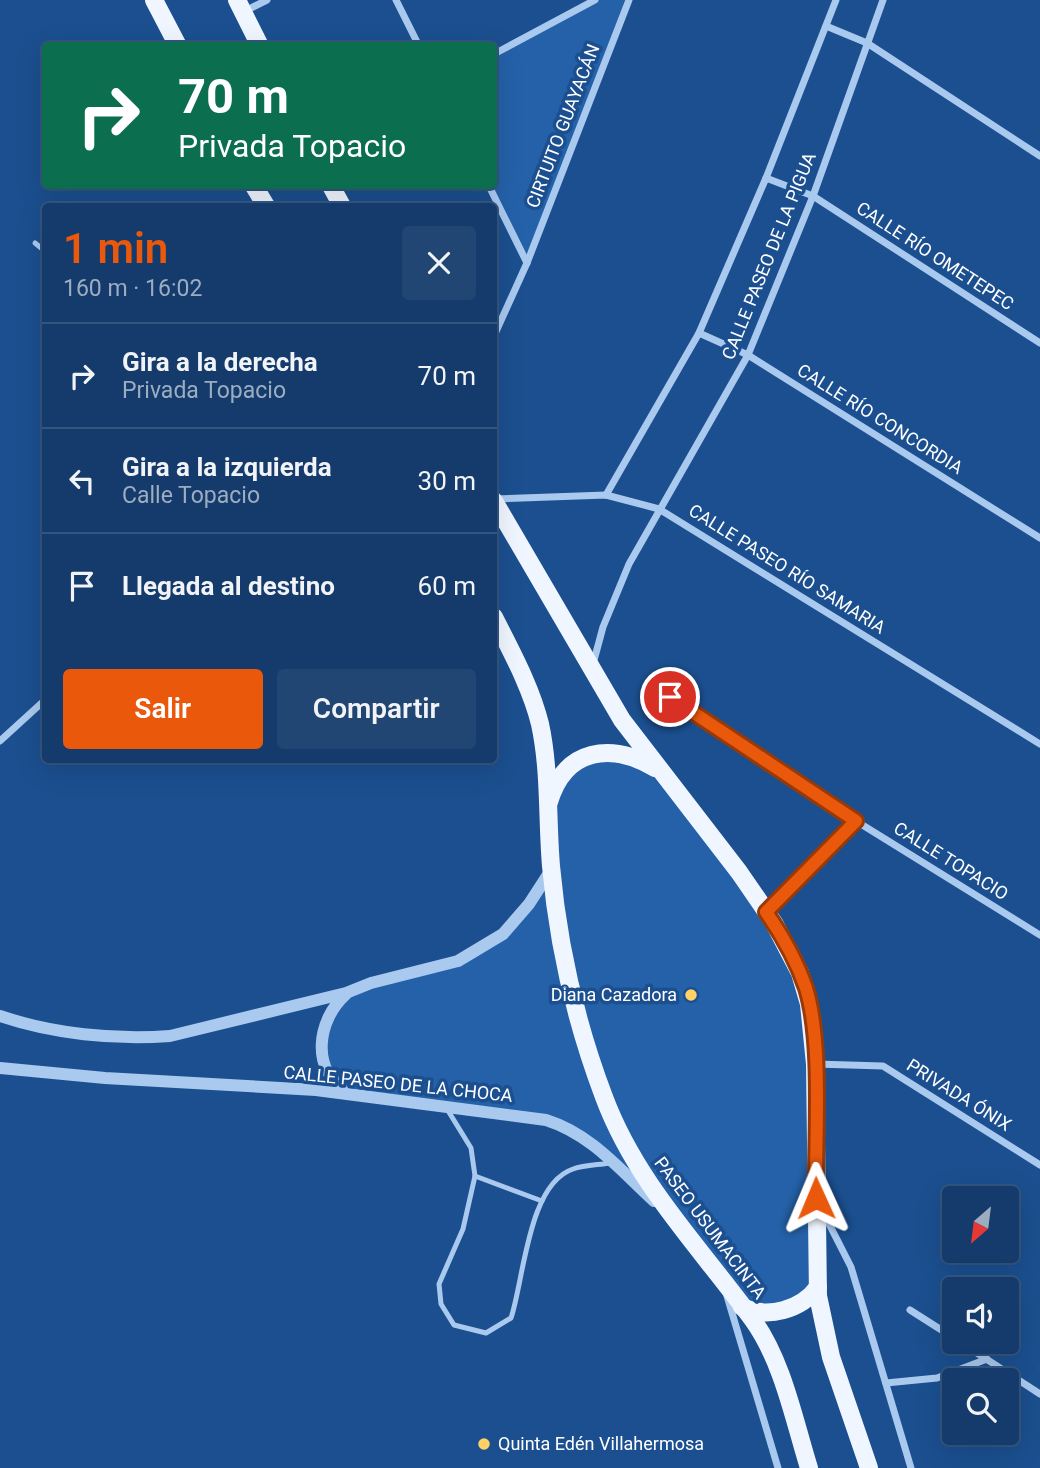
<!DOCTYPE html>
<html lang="es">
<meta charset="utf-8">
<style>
body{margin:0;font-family:Roboto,sans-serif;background:#214673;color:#f1f3f6;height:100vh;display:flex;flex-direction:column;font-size:26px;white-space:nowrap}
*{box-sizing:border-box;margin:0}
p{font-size:23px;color:#9dadc1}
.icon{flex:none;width:38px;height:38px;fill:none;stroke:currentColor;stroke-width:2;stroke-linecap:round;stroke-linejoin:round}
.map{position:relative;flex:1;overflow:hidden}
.drawer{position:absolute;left:42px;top:203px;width:455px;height:560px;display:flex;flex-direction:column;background:#143b6b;border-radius:7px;box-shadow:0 7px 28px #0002,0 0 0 2px #33557e}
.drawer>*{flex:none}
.hud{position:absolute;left:42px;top:42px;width:455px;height:147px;border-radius:7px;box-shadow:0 7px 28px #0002,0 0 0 2px #33557e;background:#0b6e4f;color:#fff;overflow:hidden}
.needle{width:46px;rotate:208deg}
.fabs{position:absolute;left:942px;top:1186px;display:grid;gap:14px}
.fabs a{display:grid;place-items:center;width:77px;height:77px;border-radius:7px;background:#143b6b;box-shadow:0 7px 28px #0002,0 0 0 2px #33557e;font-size:35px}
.pin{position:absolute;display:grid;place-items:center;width:60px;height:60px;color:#fff;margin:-30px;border:4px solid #fff;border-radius:50%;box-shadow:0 2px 7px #0007}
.me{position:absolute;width:77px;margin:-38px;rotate:359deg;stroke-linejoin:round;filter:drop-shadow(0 0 5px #0008)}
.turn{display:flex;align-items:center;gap:24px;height:147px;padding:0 21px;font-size:32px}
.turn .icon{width:91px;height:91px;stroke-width:2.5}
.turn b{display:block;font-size:49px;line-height:60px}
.round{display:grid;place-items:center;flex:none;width:74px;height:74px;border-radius:7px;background:#214673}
.headline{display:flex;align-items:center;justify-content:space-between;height:119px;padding:0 21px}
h1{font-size:42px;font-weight:600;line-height:52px;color:#ea580c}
.button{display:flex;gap:14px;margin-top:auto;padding:14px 21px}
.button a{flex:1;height:80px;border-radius:7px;background:#ea580c;color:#fff;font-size:28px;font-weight:600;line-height:80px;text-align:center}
.button a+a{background:#214673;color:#f1f3f6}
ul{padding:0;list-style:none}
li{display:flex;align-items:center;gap:21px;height:105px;padding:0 21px;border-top:2px solid #33557e}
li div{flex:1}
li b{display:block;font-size:26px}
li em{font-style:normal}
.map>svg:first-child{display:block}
.green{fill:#2461a8}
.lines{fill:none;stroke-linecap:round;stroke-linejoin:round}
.service{stroke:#a9c9ee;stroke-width:5}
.minor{stroke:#a9c9ee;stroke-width:7}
.tertiary{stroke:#a9c9ee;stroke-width:12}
.primary{stroke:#f0f6ff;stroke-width:18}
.route-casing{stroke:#983908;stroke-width:18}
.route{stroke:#ea580c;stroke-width:12}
.poi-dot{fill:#ffd166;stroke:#1b4f8f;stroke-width:2.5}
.labels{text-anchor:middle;stroke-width:7;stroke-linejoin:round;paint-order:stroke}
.street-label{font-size:18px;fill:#fff;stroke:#1b4f8f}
.poi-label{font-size:18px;fill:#fff;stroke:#1b4f8f;text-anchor:end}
</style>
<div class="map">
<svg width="1040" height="1468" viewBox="0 0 1040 1468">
<rect width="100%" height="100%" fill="#1b4f8f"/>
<g class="green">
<polygon points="595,0 629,0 527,263 489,186 494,186 494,54"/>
<polygon points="595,753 658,770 720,847 806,990 818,1287 793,1306 742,1307 636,1167 613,1162 560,1125 356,1096 327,1072 326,1021 346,993 458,961 503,934 551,870 555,788"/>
</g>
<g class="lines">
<g class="service">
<polyline points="35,243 46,252"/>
<path d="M447,1109L471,1148L475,1176L463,1229L439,1284L441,1304L454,1325L486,1333L511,1318C524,1279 528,1184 573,1169C584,1165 598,1165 610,1163"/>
<polyline points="475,1176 542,1201"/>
</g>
<g class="minor">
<polyline points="396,0 419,46"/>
<polyline points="243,12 267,0"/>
<polyline points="826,26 867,43 1040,156"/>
<polyline points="494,54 595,0"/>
<polyline points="766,178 813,196 1040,343"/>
<polyline points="489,186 527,263"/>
<polyline points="699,333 748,355 1040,538"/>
<polyline points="494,336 527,263 629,0"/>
<polyline points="606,495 699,333 766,178 836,0"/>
<polyline points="494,499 606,495 659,509 1040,744"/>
<polyline points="593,664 603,627 629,564 748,355 813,196 883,0"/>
<polyline points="670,697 856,821 1040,935"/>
<polyline points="0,741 46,699"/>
<polyline points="766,912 856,821"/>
<polyline points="815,1064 883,1066 1040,1165"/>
<polyline points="821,1208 851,1267 911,1468"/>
<polyline points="727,1296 778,1468"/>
<polyline points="910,1310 954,1338"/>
<polyline points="960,1342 1040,1394"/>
<polyline points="886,1383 937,1378 987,1359"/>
</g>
<g class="tertiary">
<path d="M346,994C317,1020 310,1070 347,1091"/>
<path d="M0,1016C53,1034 114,1040 170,1036L346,993L371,983L458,961L503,934L529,904L551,870"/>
<path d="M0,1068L105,1078L316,1090L546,1120C591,1134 620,1170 654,1201"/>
</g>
<g class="primary">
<polyline points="154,0 178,46"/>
<polyline points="237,0 260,46"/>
<polyline points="254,186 266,206"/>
<polyline points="331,186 342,206"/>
<polyline points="494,501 622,720 739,872 774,923 800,973 809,1004 815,1064 818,1296 831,1357 869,1468"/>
<path d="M494,617C511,651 531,687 540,724C550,770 547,819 551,866C558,945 576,1023 604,1097C636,1183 700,1247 753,1320C783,1362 794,1420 809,1468"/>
<path d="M549,802C565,748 611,742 655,768"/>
<path d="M742,1307C768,1319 801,1310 818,1287"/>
</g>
</g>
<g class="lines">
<g class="route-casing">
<path id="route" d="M670,697L856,821L766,912C782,935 797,962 806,988C823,1043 815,1138 816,1198"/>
</g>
<use href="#route" class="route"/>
</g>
<g class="poi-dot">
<circle cx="691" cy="995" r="7"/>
<circle cx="484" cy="1444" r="7"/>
</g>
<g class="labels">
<g class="street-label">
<text transform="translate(563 126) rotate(-69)" y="6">CIRTUITO GUAYACÁN</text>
<text transform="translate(769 256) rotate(-68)" y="6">CALLE PASEO DE LA PIGUA</text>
<text transform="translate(935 256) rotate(33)" y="6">CALLE RÍO OMETEPEC</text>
<text transform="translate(880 419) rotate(32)" y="6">CALLE RÍO CONCORDIA</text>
<text transform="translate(787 569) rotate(32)" y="6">CALLE PASEO RÍO SAMARIA</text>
<text transform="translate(951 861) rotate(32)" y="6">CALLE TOPACIO</text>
<text transform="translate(398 1084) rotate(6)" y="6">CALLE PASEO DE LA CHOCA</text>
<text transform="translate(959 1095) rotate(32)" y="6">PRIVADA ÓNIX</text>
<text transform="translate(710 1228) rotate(53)" y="6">PASEO USUMACINTA</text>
</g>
<g class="poi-label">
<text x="677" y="1001">Diana Cazadora</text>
<text x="498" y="1450" text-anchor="start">Quinta Edén Villahermosa</text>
</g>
</g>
</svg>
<div class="fabs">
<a><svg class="needle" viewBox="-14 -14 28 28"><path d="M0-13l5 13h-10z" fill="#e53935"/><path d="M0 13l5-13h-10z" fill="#9dadc1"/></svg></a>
<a><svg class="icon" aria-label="sound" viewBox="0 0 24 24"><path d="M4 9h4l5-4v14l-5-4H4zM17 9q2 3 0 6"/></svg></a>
<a><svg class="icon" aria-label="search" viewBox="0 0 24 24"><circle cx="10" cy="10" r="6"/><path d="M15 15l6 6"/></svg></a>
</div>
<div class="pin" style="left:670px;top:697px;background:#d93025"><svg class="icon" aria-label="arrive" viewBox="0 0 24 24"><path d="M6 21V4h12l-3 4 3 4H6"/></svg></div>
<svg class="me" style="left:816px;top:1198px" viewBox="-20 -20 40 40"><path d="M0-17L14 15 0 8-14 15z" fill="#ea580c" stroke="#fff" stroke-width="4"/></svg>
<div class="hud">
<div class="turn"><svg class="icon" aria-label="right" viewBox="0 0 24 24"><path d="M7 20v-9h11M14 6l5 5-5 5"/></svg><div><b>70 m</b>Privada Topacio</div></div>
</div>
<section class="drawer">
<div class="headline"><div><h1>1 min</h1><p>160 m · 16:02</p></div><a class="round"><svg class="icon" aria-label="close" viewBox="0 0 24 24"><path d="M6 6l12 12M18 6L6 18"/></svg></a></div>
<ul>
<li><svg class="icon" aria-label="right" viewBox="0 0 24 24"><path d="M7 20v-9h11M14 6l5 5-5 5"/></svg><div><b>Gira a la derecha</b><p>Privada Topacio</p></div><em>70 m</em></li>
<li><svg class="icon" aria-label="left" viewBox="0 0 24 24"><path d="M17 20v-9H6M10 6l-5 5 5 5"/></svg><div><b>Gira a la izquierda</b><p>Calle Topacio</p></div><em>30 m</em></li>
<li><svg class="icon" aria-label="arrive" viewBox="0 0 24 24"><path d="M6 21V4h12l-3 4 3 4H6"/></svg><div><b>Llegada al destino</b></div><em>60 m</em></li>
</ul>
<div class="button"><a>Salir</a><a>Compartir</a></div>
</section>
</div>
